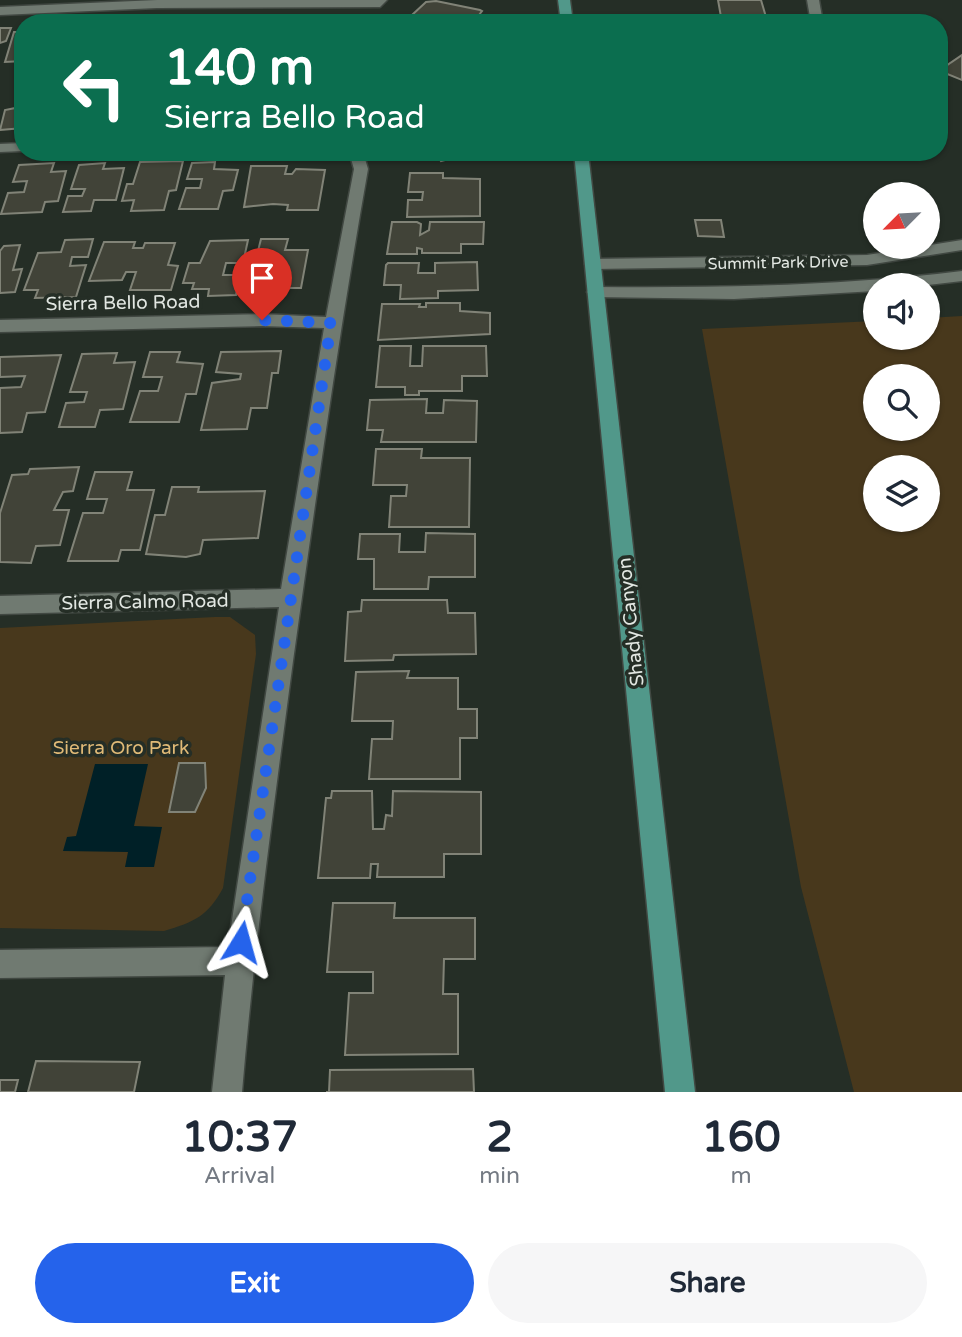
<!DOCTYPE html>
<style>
body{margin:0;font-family:"Varela Round",sans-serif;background:#f6f6f7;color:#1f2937;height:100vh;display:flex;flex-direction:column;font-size:26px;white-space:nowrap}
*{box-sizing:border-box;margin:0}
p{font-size:23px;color:#747a83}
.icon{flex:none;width:38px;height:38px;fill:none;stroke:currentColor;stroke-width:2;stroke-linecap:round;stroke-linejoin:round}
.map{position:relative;height:1092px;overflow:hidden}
.sheet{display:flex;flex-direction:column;background:#fff;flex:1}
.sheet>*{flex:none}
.guide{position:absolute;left:14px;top:14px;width:934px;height:147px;border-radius:28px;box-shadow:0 2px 5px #0004;background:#0b6e4f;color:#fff;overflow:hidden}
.needle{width:46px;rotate:246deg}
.tools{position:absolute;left:863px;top:182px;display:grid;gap:14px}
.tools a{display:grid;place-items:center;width:77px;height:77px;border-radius:50%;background:#fff;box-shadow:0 2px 5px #0004;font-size:35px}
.pin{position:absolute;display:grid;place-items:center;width:60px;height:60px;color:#fff;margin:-72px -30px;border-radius:50% 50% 50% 0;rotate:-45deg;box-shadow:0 0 7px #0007}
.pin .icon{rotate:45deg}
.me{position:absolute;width:77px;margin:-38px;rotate:8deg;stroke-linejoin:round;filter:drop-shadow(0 0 5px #0008)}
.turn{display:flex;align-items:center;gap:24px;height:147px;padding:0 35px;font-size:32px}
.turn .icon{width:91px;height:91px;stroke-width:2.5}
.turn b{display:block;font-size:49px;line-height:60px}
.eta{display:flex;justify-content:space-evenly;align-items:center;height:119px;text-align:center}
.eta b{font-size:42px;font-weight:700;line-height:49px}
.button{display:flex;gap:14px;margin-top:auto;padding:14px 35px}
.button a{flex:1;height:80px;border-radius:42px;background:#2563eb;color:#fff;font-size:28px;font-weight:700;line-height:80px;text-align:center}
.button a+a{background:#f6f6f7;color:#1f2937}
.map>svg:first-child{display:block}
.green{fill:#48381c;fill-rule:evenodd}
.water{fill:#002027}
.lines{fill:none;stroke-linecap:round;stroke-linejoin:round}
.stream{fill:#002027;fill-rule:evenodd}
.building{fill:#414338;stroke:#818377;stroke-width:2}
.minor-casing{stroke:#414842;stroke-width:3}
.major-casing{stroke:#414842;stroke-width:3}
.minor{fill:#707a71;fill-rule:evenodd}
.major{fill:#51988a;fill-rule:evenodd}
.route{stroke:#2563eb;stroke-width:12;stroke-dasharray:0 21.6}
.labels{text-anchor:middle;stroke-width:7;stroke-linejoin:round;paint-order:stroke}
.far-street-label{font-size:16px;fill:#e2e7e2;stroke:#252e26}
.street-label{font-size:19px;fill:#e2e7e2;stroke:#252e26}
.park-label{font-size:19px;fill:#e0ba77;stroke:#252e26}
</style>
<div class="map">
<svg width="962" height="1092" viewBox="0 0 962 1092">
<rect width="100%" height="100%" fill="#252e26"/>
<g class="green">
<path d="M962,316V1092H854L801,887L702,329L875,321V338H928V318ZM875,376H928V429H875ZM875,467H928V520H875Z"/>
<path d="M215,617H230L255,635L256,654L223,888C208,916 194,922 164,931L0,928V628Z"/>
</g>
<polygon class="water" points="95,764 148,764 134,826 162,827 154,867 125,867 128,852 63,851 67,837 76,836"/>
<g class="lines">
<polygon class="stream" points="305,18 309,18 309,23 303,23"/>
</g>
<g class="building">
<polygon points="718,0 761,0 766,17 721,17"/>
<polygon points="436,1 480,10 482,11 479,15 488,17 482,23 429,23 432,20 412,15 426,2"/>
<polygon points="0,28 11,28 6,41 0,43"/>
<polygon points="14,32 23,32 23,61 5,62"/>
<polygon points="962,55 962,80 940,71 940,70"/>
<polygon points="23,92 23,128 0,130 5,110 15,108"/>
<polygon points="425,152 466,152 467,154 441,161 437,156 430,158"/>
<polygon points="183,161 176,190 169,191 164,210 131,211 134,200 122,201 127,184 133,184 140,162"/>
<polygon points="215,162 214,169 238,170 233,190 223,191 218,209 179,209 186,188 200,188 202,179 187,179 192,163"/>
<polygon points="54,163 51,172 66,171 58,201 45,202 42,212 1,214 8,193 24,192 27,181 13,182 19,165"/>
<polygon points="105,163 103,169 124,168 116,200 94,200 91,211 63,212 68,196 82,196 85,189 71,189 79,165"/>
<polygon points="251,166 287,166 285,174 292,174 296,169 325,170 318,210 287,210 288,205 273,204 244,207"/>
<polygon points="410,173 443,173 443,178 480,179 480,216 407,217 408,200 422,200 423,192 408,192"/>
<polygon points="695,220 721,220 724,237 698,236"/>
<polygon points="392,222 417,222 421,224 420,235 429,230 430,222 484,222 483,244 461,244 461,253 422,253 422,249 417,248 417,254 387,254"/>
<polygon points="93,239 88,257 72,257 70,266 86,265 76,297 35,298 38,290 24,290 38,253 61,252 65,240"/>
<polygon points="261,239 288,239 285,250 308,250 301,288 275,288 270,296 247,293 254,264 269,264 271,255 257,255"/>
<polygon points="248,240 243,263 226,263 223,275 240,275 236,295 208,296 209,289 192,289 194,283 183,283 189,263 200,263 210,241"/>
<polygon points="104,242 135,242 133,248 143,248 145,243 175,243 168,265 178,266 171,290 130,290 136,272 126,272 122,280 89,281"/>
<polygon points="20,245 13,270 22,269 15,292 0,293 0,251 4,246"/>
<polygon points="477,262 478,290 438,291 438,298 400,299 401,285 384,285 386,265 388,263 419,263 418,273 435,273 435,263"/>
<polygon points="426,303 460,303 460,311 490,313 490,334 378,340 382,304 420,304 419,307 426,307"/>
<polygon points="380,346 411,346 410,366 422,366 423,346 486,346 487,376 462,376 462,391 419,391 419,395 405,395 405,387 376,387"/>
<polygon points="281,351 278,373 272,373 267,408 251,408 247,429 201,430 212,383 240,379 241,374 216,372 221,352"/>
<polygon points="150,352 180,352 177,362 203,364 196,394 186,394 179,422 130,422 140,391 158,391 162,377 143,377"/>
<polygon points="117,353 114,363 135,362 123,409 100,410 95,427 59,427 66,403 84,402 87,392 70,392 82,354"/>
<polygon points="61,355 45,412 27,413 22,432 0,433 0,388 21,387 25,376 0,377 0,357"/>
<polygon points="427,399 426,413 443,413 444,400 477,401 476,442 381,442 383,430 367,430 370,400"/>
<polygon points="376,449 422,449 421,458 470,458 469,527 389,527 391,496 406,496 407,485 373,485"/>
<polygon points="79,467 73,491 63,492 54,510 69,510 60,545 36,546 31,563 0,562 0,513 12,475 28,474 30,469"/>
<polygon points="95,472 132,472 127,490 154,490 140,550 121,550 118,561 68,561 83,513 103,513 107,499 87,499"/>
<polygon points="172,487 199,487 198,492 265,491 258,538 203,540 200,554 186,557 146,554 155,515 165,515"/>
<polygon points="426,533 475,534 475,577 429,577 428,589 374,589 374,559 358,559 360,534 400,534 399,552 425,552"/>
<polygon points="362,600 447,600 448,613 475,613 476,654 394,655 393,660 345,661 348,612 361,611"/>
<polygon points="409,671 407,678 458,678 458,709 477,709 477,738 460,738 460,779 369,779 372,739 392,739 393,721 352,721 356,672"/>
<polygon points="179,763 205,763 206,788 195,812 169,812"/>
<polygon points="332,791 372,791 373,829 384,829 386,815 392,816 393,791 481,792 481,854 444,854 444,877 377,877 378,864 371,864 370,878 318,878 326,798 331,798"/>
<polygon points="333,903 395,903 394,918 475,918 475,959 444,959 443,994 458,994 458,1054 345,1055 349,993 373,993 373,972 327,972"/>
<polygon points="36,1061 140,1062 134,1092 28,1092"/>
<polygon points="473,1069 474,1092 326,1092 329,1092 330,1070"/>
<polygon points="0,1080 18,1080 15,1092 0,1092"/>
</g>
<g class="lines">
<g class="minor-casing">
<g id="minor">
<polygon points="157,0 387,0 380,7 157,8 0,15 0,7"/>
<polygon points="807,0 819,0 823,23 811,23"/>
<polygon points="23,143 23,151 0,152 0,144"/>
<path d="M349,152H363L368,169C339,332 316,497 293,661C274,804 254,948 242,1092H212L225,975L0,978V950L228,947L279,607L0,614V596L281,589L324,328L262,326L0,332V320L262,314L326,317L354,169Z"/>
<polygon points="962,240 962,250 867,265 593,269 585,264 593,259 867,255"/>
<path d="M962,271V281L928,285H875V291L734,299L595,297L587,292L595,287C720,288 840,286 962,271Z"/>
</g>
</g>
<g class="major-casing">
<g id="major">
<polygon points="558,0 570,0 573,23 561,23"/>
<polygon points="574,152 588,152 695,1092 665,1092"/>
</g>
</g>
<use href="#minor" class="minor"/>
<use href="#major" class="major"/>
</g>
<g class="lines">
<polyline class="route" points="241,942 331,323 262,320"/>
</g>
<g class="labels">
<g class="far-street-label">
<text transform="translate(778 262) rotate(-1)" y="6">Summit Park Drive</text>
</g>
<g class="street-label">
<text transform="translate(123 302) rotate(-1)" y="7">Sierra Bello Road</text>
<text transform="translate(145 601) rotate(-1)" y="7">Sierra Calmo Road</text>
<text transform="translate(630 622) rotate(-96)" y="7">Shady Canyon</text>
</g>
<g class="park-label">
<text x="121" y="754">Sierra Oro Park</text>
</g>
</g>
</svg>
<div class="tools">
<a><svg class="needle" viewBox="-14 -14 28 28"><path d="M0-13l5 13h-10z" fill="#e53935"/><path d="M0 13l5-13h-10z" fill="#747a83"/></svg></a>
<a><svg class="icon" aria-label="sound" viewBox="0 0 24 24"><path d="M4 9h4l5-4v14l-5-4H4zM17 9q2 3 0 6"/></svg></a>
<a><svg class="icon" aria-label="search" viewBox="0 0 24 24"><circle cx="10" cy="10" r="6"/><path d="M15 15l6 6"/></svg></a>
<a><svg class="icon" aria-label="layers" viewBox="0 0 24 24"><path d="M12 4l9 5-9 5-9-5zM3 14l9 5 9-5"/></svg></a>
</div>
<div class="pin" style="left:262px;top:320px;background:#d93025"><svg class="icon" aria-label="arrive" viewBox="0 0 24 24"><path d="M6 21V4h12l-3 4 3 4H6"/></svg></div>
<svg class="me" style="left:241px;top:942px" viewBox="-20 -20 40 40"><path d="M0-17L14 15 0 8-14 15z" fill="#2563eb" stroke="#fff" stroke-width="4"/></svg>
<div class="guide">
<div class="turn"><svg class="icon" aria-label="left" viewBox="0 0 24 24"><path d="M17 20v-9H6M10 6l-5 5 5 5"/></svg><div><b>140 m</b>Sierra Bello Road</div></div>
</div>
</div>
<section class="sheet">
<div class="eta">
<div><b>10:37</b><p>Arrival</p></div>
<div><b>2</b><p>min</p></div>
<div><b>160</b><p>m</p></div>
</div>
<div class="button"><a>Exit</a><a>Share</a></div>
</section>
